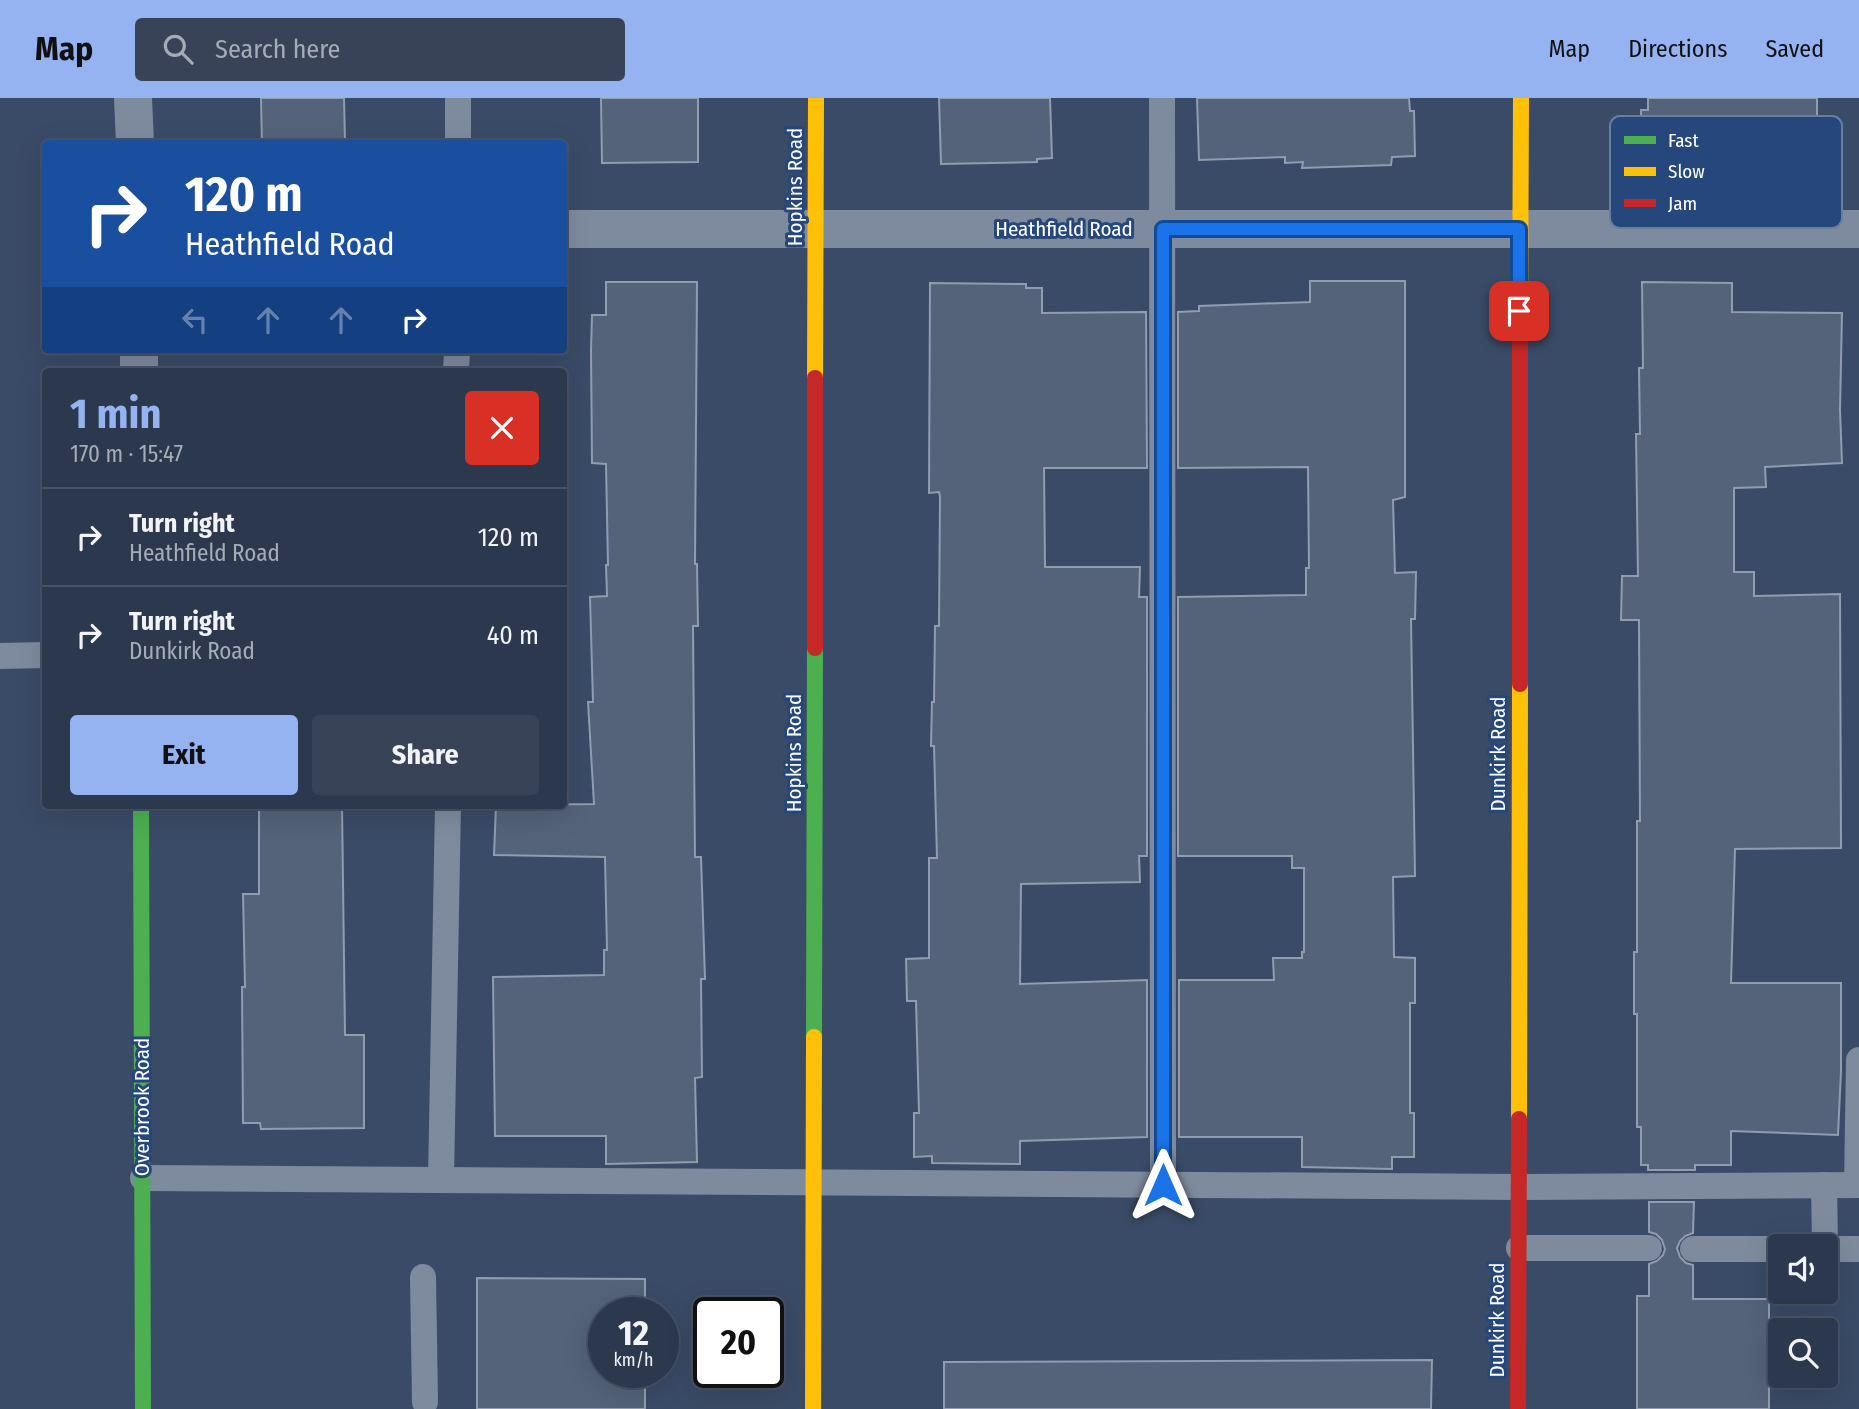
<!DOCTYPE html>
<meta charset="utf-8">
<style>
body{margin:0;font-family:"Fira Sans Condensed",sans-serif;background:#384357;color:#f1f3f6;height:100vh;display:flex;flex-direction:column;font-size:26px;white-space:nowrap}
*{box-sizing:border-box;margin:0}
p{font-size:23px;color:#a6acb6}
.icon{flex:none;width:38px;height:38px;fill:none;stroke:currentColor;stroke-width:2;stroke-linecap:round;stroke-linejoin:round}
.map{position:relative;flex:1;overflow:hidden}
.details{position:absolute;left:42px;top:270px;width:525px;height:441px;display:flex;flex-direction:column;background:#2c384d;border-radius:7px;box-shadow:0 7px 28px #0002,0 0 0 2px #485265}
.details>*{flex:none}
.top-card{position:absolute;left:42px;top:42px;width:525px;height:214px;border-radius:7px;box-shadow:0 7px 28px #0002,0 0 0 2px #485265;background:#1a4fa0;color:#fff;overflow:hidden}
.fabs{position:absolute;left:1768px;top:1136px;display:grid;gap:14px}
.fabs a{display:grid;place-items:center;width:70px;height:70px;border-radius:7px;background:#2c384d;box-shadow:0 7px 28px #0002,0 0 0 2px #485265;font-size:35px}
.speed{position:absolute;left:588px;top:1199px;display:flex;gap:14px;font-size:35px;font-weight:700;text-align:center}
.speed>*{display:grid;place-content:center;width:91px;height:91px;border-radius:50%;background:#2c384d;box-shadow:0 7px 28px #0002,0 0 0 2px #485265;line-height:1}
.speed small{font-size:18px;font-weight:400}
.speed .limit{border:4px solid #111;border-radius:10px;background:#fff;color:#111}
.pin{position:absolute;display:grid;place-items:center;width:60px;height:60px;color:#fff;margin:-30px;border-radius:14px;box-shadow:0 4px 10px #0006}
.me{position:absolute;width:77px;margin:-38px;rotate:0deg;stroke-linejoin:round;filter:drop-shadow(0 0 5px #0008)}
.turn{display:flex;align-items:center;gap:24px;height:147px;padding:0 28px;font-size:32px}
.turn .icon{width:91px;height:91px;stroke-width:2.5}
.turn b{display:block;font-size:49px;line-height:60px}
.lanes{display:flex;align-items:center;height:66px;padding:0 28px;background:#0003;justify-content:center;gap:35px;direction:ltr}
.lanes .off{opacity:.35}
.round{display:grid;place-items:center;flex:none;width:74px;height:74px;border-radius:7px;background:#384357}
.head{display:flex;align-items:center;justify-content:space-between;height:119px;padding:0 28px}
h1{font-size:42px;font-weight:700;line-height:52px;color:#95b2f1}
.cta{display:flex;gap:14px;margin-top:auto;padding:14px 28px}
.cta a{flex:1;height:80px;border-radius:7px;background:#95b2f1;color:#111;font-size:28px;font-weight:700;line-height:80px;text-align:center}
.cta a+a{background:#384357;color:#f1f3f6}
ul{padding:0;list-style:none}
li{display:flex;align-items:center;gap:21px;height:98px;padding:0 28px;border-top:2px solid #485265}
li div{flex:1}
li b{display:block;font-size:26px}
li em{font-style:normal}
header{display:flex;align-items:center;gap:42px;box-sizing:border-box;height:98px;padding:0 35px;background:#95b2f1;color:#111}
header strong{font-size:33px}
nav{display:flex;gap:38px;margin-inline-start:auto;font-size:24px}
.search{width:490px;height:63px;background:#384357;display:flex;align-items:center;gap:18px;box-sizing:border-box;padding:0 24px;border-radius:7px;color:#a6acb6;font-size:26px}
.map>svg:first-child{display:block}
.building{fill:#546379;stroke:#919cad;stroke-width:2}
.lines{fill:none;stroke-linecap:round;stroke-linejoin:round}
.lane{stroke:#7e8b9e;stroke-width:26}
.street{stroke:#7e8b9e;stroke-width:38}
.fast{stroke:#4caf50;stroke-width:16}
.slow{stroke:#ffc107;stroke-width:16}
.jam{stroke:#c62828;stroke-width:16}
.route-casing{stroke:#114b97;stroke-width:18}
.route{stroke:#1a73e8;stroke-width:12}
.labels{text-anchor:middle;stroke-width:6;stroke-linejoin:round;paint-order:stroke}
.street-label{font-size:21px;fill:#fff;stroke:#26477b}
.key{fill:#26477b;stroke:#677ea3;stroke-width:2}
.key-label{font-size:19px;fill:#fff}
</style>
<header>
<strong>Map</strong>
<div class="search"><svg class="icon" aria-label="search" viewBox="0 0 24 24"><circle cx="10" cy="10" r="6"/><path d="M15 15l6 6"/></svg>Search here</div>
<nav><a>Map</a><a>Directions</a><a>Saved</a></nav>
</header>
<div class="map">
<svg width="1859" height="1311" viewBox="0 0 1859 1311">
<rect width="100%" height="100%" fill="#3a4b67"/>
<g class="building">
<polygon points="261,0 344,0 345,44 262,46"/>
<polygon points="601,0 698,0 698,64 602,65"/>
<polygon points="939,0 1050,0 1052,60 1037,61 1037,64 941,66"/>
<polygon points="1197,0 1409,0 1410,13 1414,13 1415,58 1392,59 1391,67 1302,70 1303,64 1285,65 1285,59 1199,62"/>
<polygon points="1648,0 1817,0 1817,35 1732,40 1732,67 1642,69 1641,12 1648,12"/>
<polygon points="1310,183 1405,183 1405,399 1393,402 1395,475 1416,474 1415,521 1411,521 1415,778 1393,779 1394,859 1415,860 1415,905 1410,905 1410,1015 1414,1015 1414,1059 1392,1059 1392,1071 1302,1069 1302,1039 1179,1039 1179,882 1274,882 1273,860 1302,860 1302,854 1304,854 1304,770 1292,770 1292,758 1178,758 1178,499 1306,497 1306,470 1309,470 1308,369 1178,370 1178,214 1199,213 1199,208 1310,204"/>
<polygon points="606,184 697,184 695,466 697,466 698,528 693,528 694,650 695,759 701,759 705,881 701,881 702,979 695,980 697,1064 606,1066 606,1038 495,1038 493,879 604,877 604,852 607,852 605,759 494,757 496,707 594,706 588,604 593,604 590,499 607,498 606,467 608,467 606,366 592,365 591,252 592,217 606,217"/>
<polygon points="1642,184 1732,185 1732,214 1842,215 1840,312 1842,365 1765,369 1766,389 1734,390 1734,474 1754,474 1754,498 1840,496 1841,750 1735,751 1731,885 1841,885 1841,973 1838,1037 1731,1033 1731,1067 1695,1067 1695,1072 1648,1072 1648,1067 1641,1067 1641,1029 1637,1029 1637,916 1634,916 1634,854 1637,854 1637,723 1640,723 1639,522 1621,522 1622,478 1638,478 1636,336 1640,336 1639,270 1643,270"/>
<polygon points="930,185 1026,186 1026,190 1042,190 1042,215 1146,214 1147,370 1044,370 1045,469 1140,469 1139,499 1147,499 1147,758 1139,758 1140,784 1021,786 1020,886 1147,882 1147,1039 1020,1043 1020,1066 932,1065 932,1058 914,1059 914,1015 919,1015 916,903 907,903 906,861 929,860 929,760 937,760 934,648 931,648 932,604 934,604 935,528 939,528 940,398 939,394 929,395"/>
<polygon points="259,707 342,707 345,937 364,937 364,1030 261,1031 260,1025 243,1025 242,889 245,889 243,796 259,796"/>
<polygon points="1649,1104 1694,1104 1693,1135 1685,1138 1680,1143 1677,1150 1680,1159 1686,1165 1693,1167 1693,1201 1769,1201 1769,1311 1637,1311 1637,1198 1649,1198 1649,1166 1657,1163 1663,1157 1665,1151 1662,1142 1656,1136 1649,1134"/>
<polygon points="477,1180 645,1181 645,1214 604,1214 604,1274 645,1274 645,1311 477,1311"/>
<polygon points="1432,1262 1431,1311 944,1311 944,1264"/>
</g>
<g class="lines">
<g class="lane">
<polyline points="458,0 458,46"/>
<polyline points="1162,0 1163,1087"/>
<polyline points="456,273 457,252"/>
<polyline points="0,558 46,557"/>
<polyline points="143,1080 1519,1089 1859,1087"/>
<polyline points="441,1082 448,707"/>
<polyline points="1824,1087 1825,1148"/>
<polyline points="1857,1087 1859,962"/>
<polyline points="1519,1150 1649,1150"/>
<polyline points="1693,1151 1780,1151"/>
<polyline points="1825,1151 1859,1151"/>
<polyline points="423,1179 425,1304"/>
</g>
<g class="street">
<polyline points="133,0 135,46"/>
<polyline points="564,131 1859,131"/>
<polyline points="139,252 139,273"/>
</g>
<g class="fast">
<polyline points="141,707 143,1311"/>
<polyline points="814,939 815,550"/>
</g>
<g class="slow">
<polyline points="1520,226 1521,0"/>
<polyline points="815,280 816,0"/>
<polyline points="1519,1021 1520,586"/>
<polyline points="813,1311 814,939"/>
</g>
<g class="jam">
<polyline points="815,550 815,280"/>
<polyline points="1520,586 1520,226"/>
<polyline points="1518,1311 1519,1021"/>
</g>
</g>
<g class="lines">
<g class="route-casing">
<polyline id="route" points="1163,1087 1163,131 1519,131 1519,213"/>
</g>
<use href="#route" class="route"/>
</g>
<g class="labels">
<g class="street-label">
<text transform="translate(795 89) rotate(-90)" y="7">Hopkins Road</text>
<text x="1064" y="138">Heathfield Road</text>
<text transform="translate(794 655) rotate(-90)" y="7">Hopkins Road</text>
<text transform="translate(1498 656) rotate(-90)" y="7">Dunkirk Road</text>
<text transform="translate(142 1009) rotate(-90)" y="7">Overbrook Road</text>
<text transform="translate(1497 1222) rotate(-90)" y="7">Dunkirk Road</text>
</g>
</g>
<rect x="1610" y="18" width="232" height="112" rx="10" class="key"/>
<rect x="1624" y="38" width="32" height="8" fill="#4caf50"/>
<rect x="1624" y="69" width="32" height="9" fill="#ffc107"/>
<rect x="1624" y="101" width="32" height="8" fill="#c62828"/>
<g class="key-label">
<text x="1668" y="49">Fast</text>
<text x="1668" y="80">Slow</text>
<text x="1668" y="112">Jam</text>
</g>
</svg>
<div class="fabs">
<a><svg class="icon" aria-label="sound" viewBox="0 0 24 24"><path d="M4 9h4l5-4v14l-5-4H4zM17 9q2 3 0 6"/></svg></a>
<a><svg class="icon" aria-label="search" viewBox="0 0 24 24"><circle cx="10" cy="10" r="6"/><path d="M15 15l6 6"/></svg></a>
</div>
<div class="speed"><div>12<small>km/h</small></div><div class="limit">20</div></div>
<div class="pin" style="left:1519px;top:213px;background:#d93025"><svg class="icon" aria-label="arrive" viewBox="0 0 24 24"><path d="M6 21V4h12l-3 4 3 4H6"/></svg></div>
<svg class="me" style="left:1163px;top:1087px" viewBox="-20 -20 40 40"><path d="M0-17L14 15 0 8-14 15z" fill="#1a73e8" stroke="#fff" stroke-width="4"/></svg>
<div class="top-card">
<div class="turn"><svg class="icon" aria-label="right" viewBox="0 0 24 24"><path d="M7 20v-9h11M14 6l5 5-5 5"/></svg><div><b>120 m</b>Heathfield Road</div></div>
<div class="lanes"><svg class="icon off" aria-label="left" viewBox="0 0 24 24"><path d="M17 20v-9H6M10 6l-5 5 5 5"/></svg><svg class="icon off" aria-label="ahead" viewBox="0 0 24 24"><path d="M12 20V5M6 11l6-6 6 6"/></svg><svg class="icon off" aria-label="ahead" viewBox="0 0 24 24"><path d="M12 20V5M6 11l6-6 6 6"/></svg><svg class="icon" aria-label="right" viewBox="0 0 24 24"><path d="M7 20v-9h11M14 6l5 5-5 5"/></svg></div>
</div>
<section class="details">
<div class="head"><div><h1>1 min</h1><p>170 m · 15:47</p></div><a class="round" style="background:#d93025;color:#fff"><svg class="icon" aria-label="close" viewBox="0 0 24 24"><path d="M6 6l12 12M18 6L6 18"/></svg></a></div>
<ul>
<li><svg class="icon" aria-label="right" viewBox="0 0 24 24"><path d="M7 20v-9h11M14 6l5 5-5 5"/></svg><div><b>Turn right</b><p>Heathfield Road</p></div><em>120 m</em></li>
<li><svg class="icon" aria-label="right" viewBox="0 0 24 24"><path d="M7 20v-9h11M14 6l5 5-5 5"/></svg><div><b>Turn right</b><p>Dunkirk Road</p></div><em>40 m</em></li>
</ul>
<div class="cta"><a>Exit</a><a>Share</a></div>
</section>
</div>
